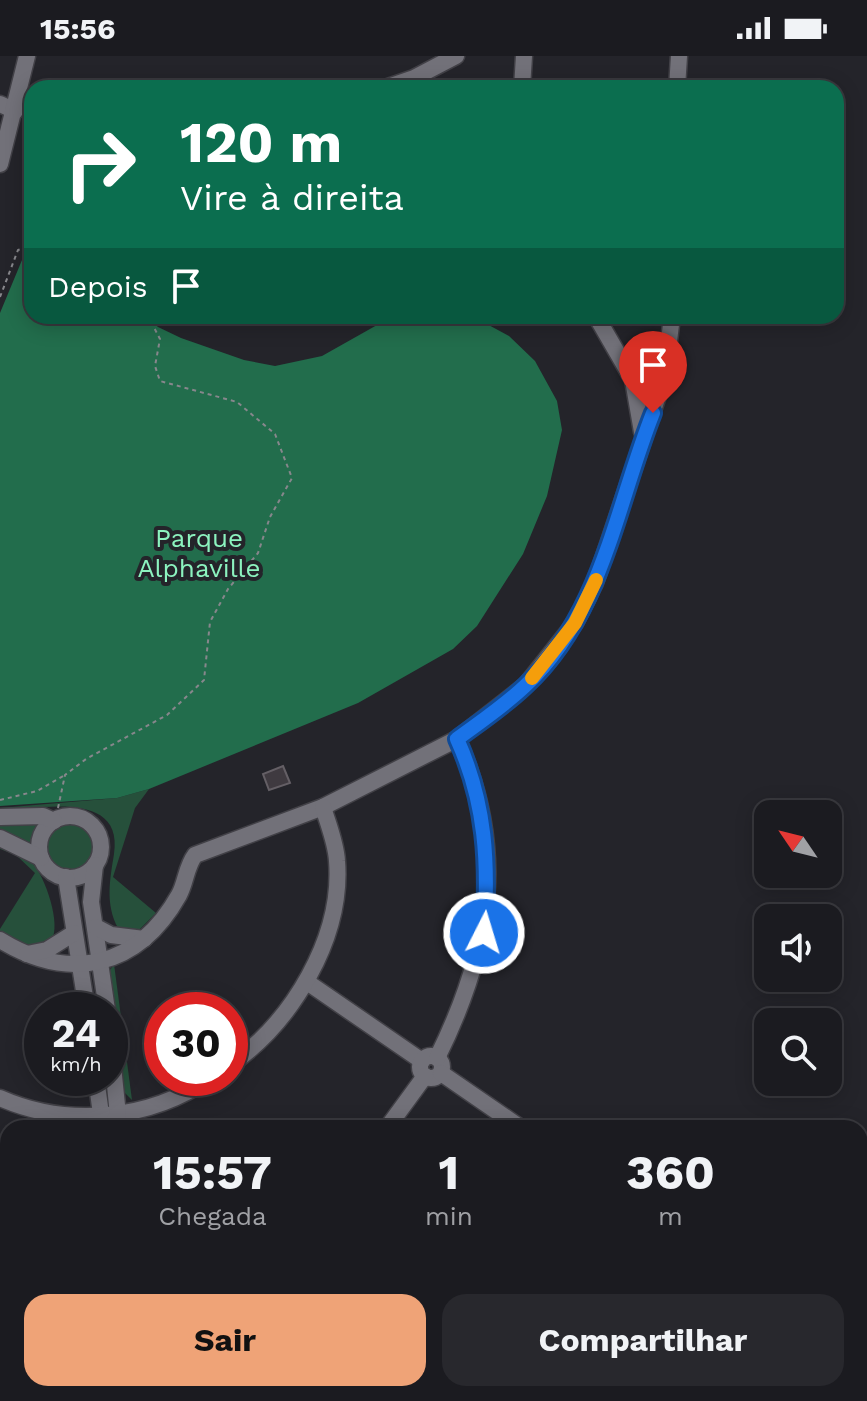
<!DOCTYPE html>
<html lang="pt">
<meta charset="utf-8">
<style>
body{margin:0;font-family:"Work Sans",sans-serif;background:#28282d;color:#f1f3f6;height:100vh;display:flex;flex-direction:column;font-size:30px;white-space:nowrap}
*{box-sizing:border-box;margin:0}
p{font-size:26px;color:#a0a1a5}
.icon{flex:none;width:44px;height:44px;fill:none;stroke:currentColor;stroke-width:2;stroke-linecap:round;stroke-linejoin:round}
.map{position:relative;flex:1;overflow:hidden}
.sheet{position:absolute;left:0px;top:1064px;width:868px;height:282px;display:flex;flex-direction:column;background:#1b1b20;border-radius:24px 24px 0 0;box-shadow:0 4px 20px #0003,0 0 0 2px #39393e}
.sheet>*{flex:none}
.banner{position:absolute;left:24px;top:24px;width:820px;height:244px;border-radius:24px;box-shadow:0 4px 20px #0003,0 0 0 2px #39393e;background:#0b6e4f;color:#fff;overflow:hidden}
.needle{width:52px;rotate:305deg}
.tools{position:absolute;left:754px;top:744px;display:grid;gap:16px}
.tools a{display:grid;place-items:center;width:88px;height:88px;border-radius:16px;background:#1b1b20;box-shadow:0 4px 20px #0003,0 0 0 2px #39393e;font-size:40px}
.speed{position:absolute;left:24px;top:936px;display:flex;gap:16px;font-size:40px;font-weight:700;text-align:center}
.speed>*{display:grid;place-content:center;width:104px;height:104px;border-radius:50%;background:#1b1b20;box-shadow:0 4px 20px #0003,0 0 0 2px #39393e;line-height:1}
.speed small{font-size:20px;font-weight:400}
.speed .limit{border:12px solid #d22;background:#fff;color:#111}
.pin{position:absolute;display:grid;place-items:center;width:68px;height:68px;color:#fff;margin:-82px -34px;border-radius:50% 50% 50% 0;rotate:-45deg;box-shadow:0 0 8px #0007}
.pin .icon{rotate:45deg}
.me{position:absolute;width:88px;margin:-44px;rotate:5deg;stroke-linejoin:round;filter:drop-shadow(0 0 6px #0008)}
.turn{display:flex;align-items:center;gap:28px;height:168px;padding:0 24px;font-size:36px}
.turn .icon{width:104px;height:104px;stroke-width:2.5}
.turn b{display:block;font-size:56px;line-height:68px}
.then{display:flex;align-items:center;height:76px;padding:0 24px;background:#0003;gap:16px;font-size:30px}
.eta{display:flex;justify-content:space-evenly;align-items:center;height:136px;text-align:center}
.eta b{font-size:48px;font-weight:700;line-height:56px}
.action{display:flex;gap:16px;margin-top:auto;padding:16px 24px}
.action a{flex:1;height:92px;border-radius:24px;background:#efa377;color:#111;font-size:32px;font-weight:700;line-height:92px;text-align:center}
.action a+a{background:#28282d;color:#f1f3f6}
.status{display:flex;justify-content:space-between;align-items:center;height:56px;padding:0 40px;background:#1b1b20;direction:ltr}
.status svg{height:22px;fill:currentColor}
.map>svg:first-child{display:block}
.green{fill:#26503b}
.forest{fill:#226d4c}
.building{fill:#3f3a40;stroke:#645f65;stroke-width:2}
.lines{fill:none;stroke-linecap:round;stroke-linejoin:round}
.minor-casing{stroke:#424147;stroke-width:19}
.path{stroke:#87878c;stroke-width:2;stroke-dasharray:4 4;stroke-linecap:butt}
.minor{stroke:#727179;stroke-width:16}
.route-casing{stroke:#114b97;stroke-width:20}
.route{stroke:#1a73e8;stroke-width:14}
.slow{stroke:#f59e0b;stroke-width:14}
.labels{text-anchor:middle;stroke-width:8;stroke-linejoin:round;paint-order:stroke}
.park-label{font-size:26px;fill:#8cf3bf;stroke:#24242a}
</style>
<div class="status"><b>15:56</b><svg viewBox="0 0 49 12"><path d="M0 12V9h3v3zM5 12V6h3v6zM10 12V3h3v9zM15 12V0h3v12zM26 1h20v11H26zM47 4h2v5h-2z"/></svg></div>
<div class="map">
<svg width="867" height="1345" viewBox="0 0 867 1345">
<rect width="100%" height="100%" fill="#24242a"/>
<g class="green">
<path d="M149,733L135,752L113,821L156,857L138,875L118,872C105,848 110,823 114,798C124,733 37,753 0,755V752L117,742Z"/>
<polygon points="42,765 34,793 0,776 0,767"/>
<circle cx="70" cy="791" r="24"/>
<path d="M0,788C9,793 21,797 29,803C43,815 60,862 53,881C49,889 38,890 31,893L0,877V873L35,817L16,799L0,793Z"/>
<polygon points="114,908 132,1044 123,1035 121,1026 108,929 107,919"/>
</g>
<polygon class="forest" points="27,192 32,193 32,260 146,260 158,271 181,282 244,304 275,310 322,300 393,260 472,260 509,280 535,305 557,345 562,374 547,440 523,498 477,570 453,593 358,647 149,733 117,742 0,750 0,257"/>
<polygon class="building" points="283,710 290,727 269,734 263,718"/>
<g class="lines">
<g class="minor-casing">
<g id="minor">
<polyline points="385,32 414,22 456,0"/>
<polyline points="522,32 524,0"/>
<polyline points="677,32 679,0"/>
<polyline points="0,48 15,55"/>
<polyline points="0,108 27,0"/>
<polyline points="596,260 633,324 642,376"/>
<polyline points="627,309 651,312 669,301"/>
<circle cx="70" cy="791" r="31"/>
<polyline points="0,761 43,760 54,765"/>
<polyline points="0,782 41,802"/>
<polyline points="95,809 91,846 107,954"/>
<polyline points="66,821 87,954"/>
<polyline points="96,871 111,879 144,883"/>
<path d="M0,884C70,927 138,912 179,839C186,826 186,811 195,799L323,751L457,683L526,629L575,567L595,527L665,319L672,260"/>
<polyline points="27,898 47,894 74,877"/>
<polyline points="307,926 422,1005"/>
<circle cx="431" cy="1011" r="11"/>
<path d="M437,1002C490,895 508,795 457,683"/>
<path d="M230,1009C292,966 343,882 337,805C336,787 328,768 323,751"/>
<polyline points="441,1017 521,1072"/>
<polyline points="96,1022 101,1058 107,1067"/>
<path d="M0,1042C68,1072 150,1064 210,1022"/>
<polyline points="110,1071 118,1059 110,980"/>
<polyline points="387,1072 425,1020"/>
<polyline points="0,1205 8,1207"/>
<polyline points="151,1338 152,1345"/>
<polyline points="230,1345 257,1338"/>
<polyline points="545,1345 553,1338"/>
</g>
</g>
<g class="path">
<polyline points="0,241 18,194 32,190"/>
<polyline points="0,744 37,735 65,719"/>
<polyline points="58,752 65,719 86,703 167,659 204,624 210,566 228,533 258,497 270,461 292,422 275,378 237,346 160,325 155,310 160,283 148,260"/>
</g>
<use href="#minor" class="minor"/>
</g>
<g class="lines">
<g class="route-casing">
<path id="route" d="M484,877C489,808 486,747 457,683C480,666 504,650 525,630C602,559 616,450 653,357"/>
</g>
<use href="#route" class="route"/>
<polyline class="slow" points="532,622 575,567 596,524"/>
</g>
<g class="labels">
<g class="park-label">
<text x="199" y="491">Parque<tspan x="199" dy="30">Alphaville</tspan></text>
</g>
</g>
</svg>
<div class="tools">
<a><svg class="needle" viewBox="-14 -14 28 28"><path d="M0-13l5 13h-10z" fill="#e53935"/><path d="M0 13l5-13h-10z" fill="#a0a1a5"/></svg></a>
<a><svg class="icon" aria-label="sound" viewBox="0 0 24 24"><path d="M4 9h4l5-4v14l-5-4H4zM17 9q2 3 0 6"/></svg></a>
<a><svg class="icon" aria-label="search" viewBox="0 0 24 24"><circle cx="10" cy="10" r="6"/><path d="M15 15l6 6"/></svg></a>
</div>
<div class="speed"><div>24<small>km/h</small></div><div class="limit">30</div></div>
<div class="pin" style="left:653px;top:357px;background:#d93025"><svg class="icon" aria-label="arrive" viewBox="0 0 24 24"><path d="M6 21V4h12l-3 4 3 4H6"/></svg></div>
<svg class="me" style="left:484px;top:877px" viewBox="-20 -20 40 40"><circle r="17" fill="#1a73e8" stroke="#fff" stroke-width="3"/><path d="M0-11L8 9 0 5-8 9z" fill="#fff"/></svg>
<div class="banner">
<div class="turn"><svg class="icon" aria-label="right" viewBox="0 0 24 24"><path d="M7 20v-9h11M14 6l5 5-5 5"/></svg><div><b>120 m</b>Vire à direita</div></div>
<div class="then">Depois<svg class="icon" aria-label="arrive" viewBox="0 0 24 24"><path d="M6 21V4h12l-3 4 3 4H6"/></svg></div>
</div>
<section class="sheet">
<div class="eta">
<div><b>15:57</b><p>Chegada</p></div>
<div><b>1</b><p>min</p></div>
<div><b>360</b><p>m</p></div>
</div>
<div class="action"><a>Sair</a><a>Compartilhar</a></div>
</section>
</div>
